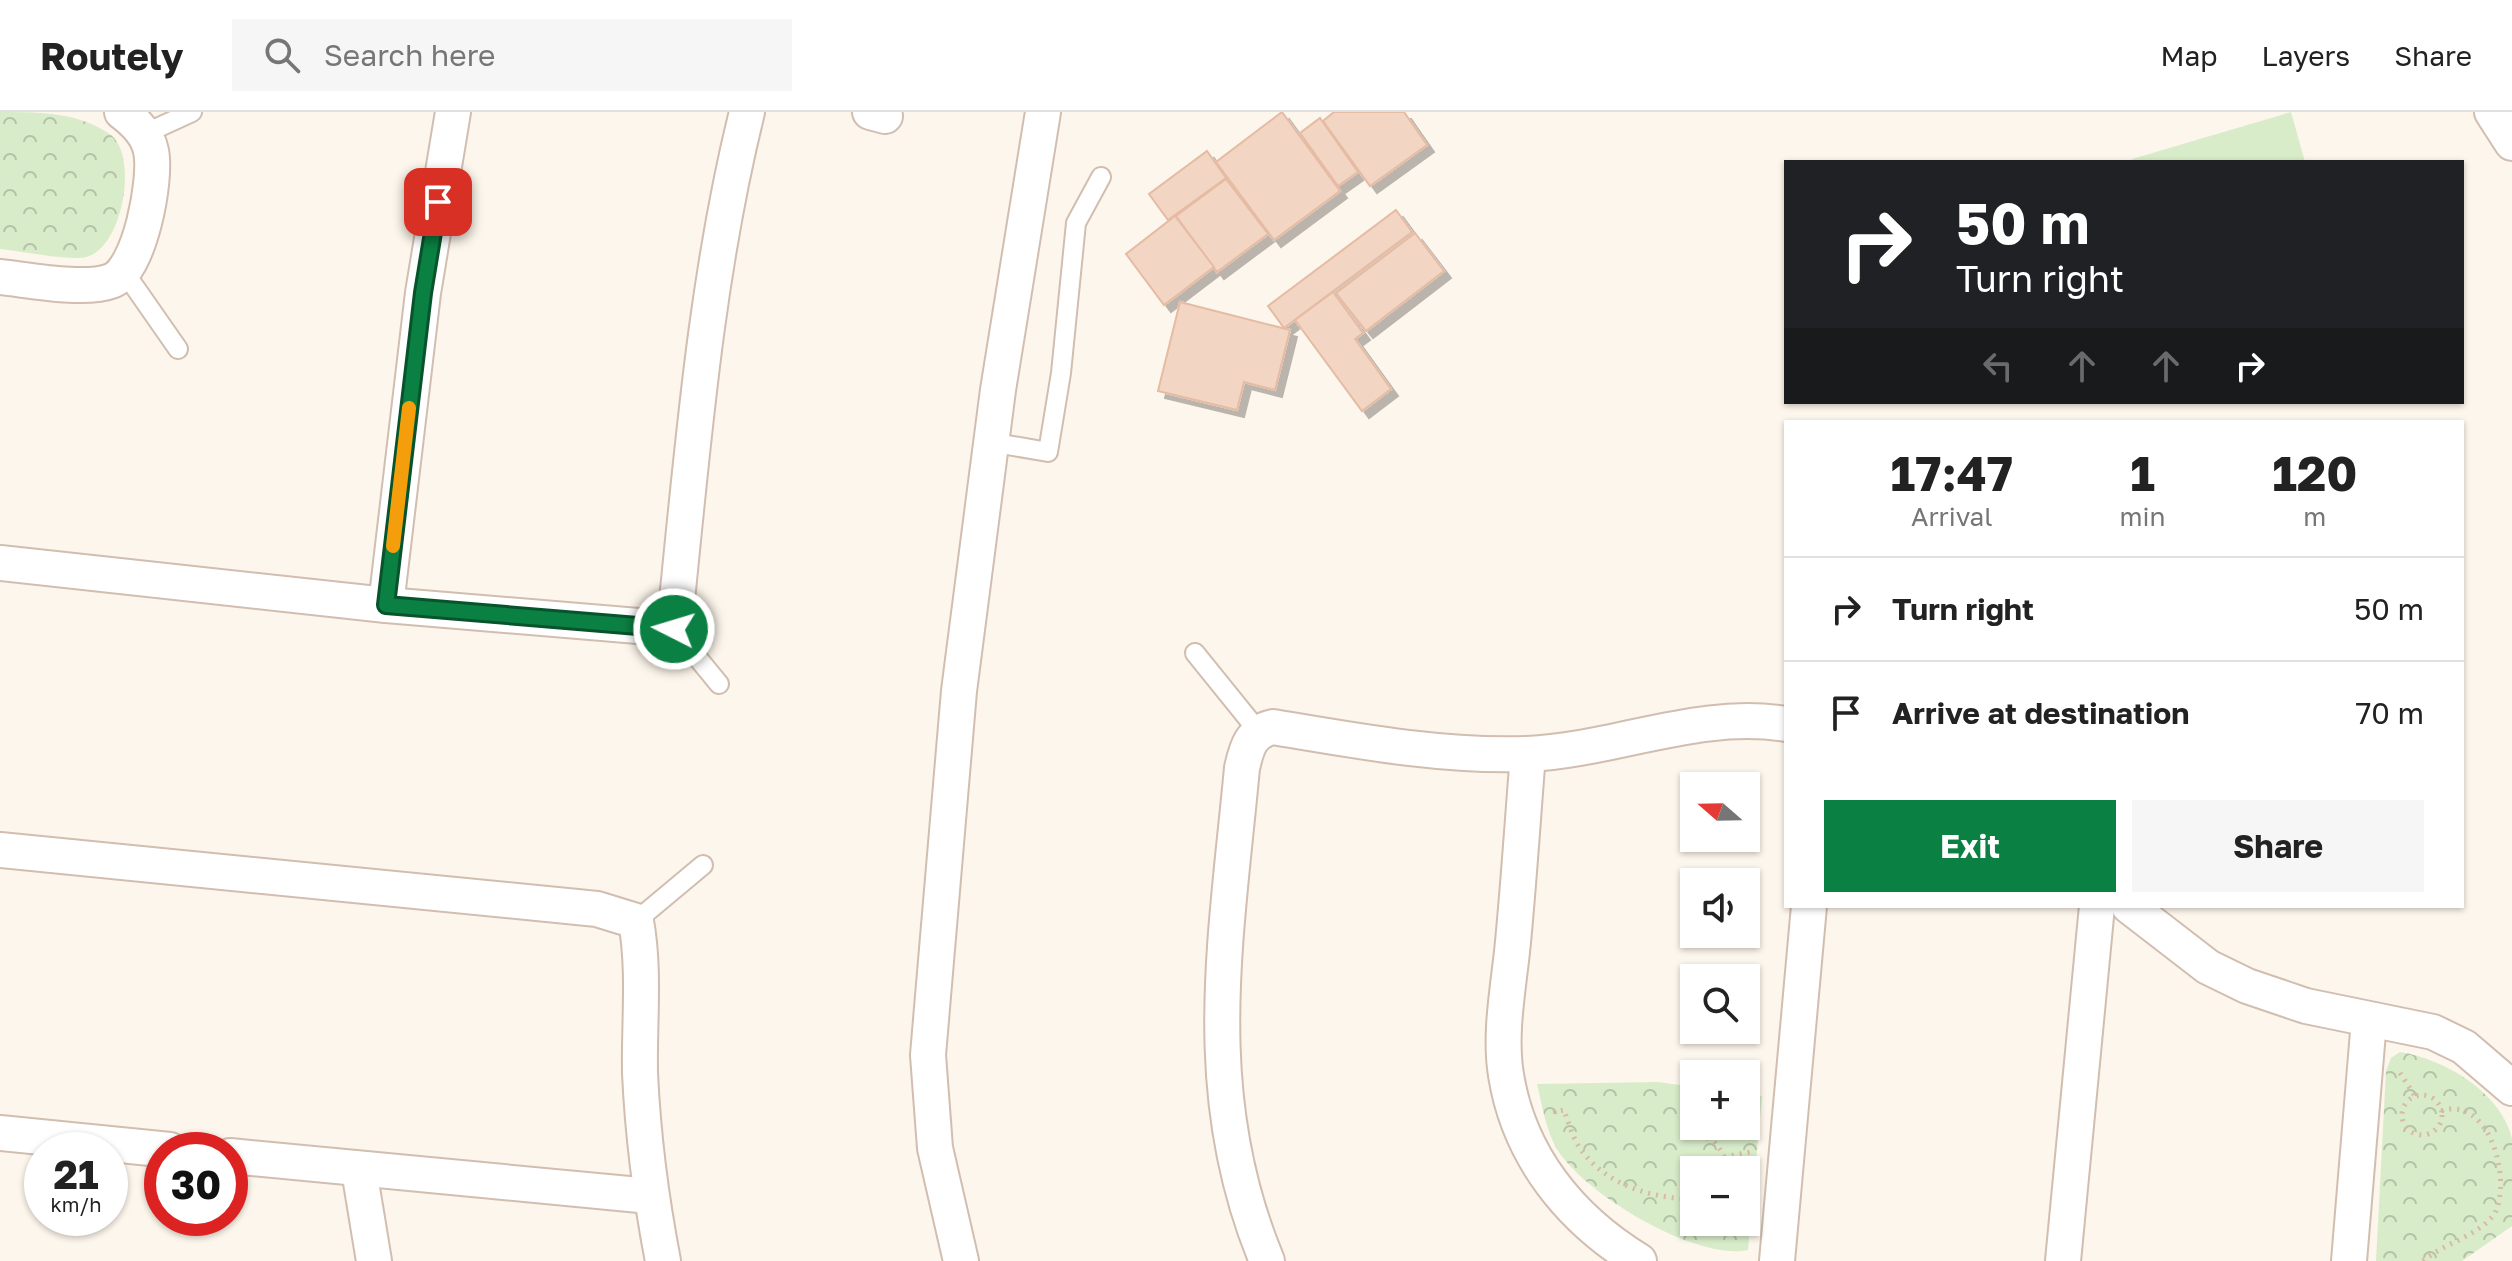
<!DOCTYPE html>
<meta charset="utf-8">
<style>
body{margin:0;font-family:"Golos Text",sans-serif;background:#f6f6f6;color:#222;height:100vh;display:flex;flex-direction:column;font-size:30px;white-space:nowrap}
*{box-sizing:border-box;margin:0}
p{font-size:26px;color:#767676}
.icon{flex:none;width:44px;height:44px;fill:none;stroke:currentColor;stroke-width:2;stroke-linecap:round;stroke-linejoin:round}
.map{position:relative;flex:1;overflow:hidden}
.side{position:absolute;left:1784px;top:308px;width:680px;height:488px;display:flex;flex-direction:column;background:#fff;border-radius:0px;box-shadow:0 2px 6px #0004}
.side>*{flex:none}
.hud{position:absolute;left:1784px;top:48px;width:680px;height:244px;border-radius:0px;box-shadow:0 2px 6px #0004;background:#202124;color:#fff;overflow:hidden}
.needle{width:52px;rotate:290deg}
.buttons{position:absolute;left:1680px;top:660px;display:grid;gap:16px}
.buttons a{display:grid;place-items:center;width:80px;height:80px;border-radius:0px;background:#fff;box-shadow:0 2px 6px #0004;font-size:40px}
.speed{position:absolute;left:24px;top:1020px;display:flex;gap:16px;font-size:40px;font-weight:700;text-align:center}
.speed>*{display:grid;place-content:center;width:104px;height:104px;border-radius:50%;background:#fff;box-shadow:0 2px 6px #0004;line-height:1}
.speed small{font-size:20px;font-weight:400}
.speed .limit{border:12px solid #d22;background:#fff;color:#111}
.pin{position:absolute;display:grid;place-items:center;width:68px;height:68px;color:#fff;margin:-34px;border-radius:16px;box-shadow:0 4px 12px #0006}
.me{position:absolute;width:88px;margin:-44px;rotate:275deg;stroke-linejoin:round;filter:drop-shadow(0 0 6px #0008)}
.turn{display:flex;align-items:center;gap:28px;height:168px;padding:0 40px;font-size:36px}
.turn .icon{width:104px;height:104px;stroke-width:2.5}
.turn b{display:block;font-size:56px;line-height:68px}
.lanes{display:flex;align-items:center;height:76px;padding:0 40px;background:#0003;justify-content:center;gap:40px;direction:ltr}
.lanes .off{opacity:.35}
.eta{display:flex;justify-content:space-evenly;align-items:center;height:136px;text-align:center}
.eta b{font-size:48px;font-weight:700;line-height:56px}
.primary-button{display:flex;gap:16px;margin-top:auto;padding:16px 40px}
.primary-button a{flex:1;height:92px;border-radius:0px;background:#0b8043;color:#fff;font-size:32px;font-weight:700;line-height:92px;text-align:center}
.primary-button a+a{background:#f6f6f6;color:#222}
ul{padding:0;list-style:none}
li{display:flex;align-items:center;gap:24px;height:104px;padding:0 40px;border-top:2px solid #e0e0e0}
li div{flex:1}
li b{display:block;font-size:30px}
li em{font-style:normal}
header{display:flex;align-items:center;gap:48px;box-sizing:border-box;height:112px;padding:0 40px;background:#fff;border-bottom:2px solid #e0e0e0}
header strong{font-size:38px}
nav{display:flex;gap:44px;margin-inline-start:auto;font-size:28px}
.search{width:560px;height:72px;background:#f6f6f6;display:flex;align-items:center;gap:20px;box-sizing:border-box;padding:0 28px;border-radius:0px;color:#767676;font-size:30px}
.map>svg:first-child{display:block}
.grass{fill:#d8ecc9}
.park{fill:url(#park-crowns);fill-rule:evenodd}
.building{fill:#f3d5c3;stroke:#e6bba3;stroke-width:2;filter:url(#shadow)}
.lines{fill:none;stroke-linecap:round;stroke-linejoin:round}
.service-casing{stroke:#d1beb0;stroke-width:22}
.minor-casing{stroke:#d1beb0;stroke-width:38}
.path{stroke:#d9b8a5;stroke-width:5;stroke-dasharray:2 6;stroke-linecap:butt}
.service{stroke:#fff;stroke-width:18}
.minor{stroke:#fff;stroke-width:34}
.route-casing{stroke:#07532c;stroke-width:20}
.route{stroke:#0b8043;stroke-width:14}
.slow{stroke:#f59e0b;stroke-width:14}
</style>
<header>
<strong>Routely</strong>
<div class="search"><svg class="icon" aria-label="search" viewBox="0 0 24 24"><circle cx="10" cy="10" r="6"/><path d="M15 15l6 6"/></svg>Search here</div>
<nav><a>Map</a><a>Layers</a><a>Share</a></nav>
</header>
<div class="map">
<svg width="2512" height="1149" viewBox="0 0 2512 1149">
<defs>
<pattern id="park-crowns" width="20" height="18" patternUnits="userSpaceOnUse" patternTransform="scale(2)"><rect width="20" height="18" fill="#d8ecc9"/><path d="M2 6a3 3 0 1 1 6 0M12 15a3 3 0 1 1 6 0" fill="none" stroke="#b4c2a5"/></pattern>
<filter id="shadow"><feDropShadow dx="7" dy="7" stdDeviation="0" flood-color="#0004"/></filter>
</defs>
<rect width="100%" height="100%" fill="#fdf6ec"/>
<polygon class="grass" points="2291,0 2305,50 2132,50 2132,47"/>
<g class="park">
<path d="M0,0C39,0 79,0 111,23C139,46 122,137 86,145C70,149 19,139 0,137Z"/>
<path d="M2400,940C2444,947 2501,980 2512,1027C2512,1050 2512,1090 2512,1114L2462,1149H2376L2386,959L2391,946Z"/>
<path d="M1658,970L1694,975V1014H1746V982L1762,984L1748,1138C1696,1149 1584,1082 1557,1037C1546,1019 1542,993 1537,972ZM1694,1058H1746V1110H1694Z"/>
</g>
<g class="building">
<polygon points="1282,0 1340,79 1274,128 1216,50"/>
<polygon points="1334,0 1404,0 1427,33 1370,74 1323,9"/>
<polygon points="1320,6 1358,60 1338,74 1300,21"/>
<polygon points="1207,39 1226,66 1168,108 1149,82"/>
<polygon points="1226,67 1268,122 1217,160 1176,104"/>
<polygon points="1396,98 1412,120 1284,216 1268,194"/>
<polygon points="1175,104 1214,155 1164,193 1126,142"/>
<polygon points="1415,121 1444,159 1366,219 1336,181"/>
<polygon points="1333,180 1363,221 1355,227 1391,277 1362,299 1295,208"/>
<polygon points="1180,190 1290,218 1275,278 1244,270 1237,298 1158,279"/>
</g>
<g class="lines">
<g class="service-casing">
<g id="service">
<polyline points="144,22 192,0"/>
<polyline points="125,161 178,237"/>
<polyline points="990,330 1048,340 1061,261 1076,111 1101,65"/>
<polyline points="674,517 719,572"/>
<polyline points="1195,541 1258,619"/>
<polyline points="636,809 703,753"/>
</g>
</g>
<g class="minor-casing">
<g id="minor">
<polyline points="870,0 885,4"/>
<polyline points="2492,0 2512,31"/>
<path d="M0,165C29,168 85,179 111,169C140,159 157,66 151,39C148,23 134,9 122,0"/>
<path d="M0,451L386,493L674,517C692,345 705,169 747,0"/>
<polyline points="386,493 423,181 453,0"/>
<path d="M1528,642C1523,704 1519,767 1513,830C1509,873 1499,920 1506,963C1519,1044 1570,1107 1639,1149"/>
<path d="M0,738L597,797L636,809C645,859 639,911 640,961C643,1025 651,1087 663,1149"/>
<polyline points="2129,794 2208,855 2247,874 2306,894 2433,920 2464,935 2512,976"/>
<polyline points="0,1021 170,1038"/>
<polyline points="230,1044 650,1084"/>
<polyline points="359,1058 374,1149"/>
<polyline points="961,1149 935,1036 928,943 959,579 998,278 1043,0"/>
<path d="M1267,1149C1197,982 1226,828 1242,656C1247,634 1251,620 1273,615C1356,629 1443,645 1527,642C1615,638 1698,598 1786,612"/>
<polyline points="1777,1149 1809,794"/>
<polyline points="2063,1149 2097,794"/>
<polyline points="2349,1149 2369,908"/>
</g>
</g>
<g class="path">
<polyline points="2400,961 2415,984"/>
<circle cx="2422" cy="1003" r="20"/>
<path d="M1553,1000L1564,998C1568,1009 1572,1023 1578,1033C1602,1072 1651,1087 1694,1087"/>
<path d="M1693,1019C1712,1026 1726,1036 1725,1058"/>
<polyline points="1724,1045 1750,1040"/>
<path d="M2423,1149C2445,1130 2478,1125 2495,1101C2512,1066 2489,983 2441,999"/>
</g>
<use href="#service" class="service"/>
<use href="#minor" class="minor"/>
</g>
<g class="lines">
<g class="route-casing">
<polyline id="route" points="438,90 423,181 386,493 674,517"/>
</g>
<use href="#route" class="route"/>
<polyline class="slow" points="393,434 409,296"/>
</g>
</svg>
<div class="buttons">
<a><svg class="needle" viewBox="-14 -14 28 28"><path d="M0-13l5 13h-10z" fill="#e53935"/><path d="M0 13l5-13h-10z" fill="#767676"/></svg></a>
<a><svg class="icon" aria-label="sound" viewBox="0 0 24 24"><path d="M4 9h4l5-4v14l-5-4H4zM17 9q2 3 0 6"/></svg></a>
<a><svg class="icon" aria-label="search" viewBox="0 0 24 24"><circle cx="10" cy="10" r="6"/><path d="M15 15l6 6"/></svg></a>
<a>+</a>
<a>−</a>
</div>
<div class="speed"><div>21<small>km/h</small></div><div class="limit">30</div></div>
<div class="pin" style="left:438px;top:90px;background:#d93025"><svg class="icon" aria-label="arrive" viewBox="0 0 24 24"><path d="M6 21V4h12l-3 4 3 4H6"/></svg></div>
<svg class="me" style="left:674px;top:517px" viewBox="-20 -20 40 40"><circle r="17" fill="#0b8043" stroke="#fff" stroke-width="3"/><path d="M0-11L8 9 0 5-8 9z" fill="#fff"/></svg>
<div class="hud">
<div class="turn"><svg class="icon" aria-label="right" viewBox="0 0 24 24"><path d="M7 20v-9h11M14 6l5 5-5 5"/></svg><div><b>50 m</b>Turn right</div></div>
<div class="lanes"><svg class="icon off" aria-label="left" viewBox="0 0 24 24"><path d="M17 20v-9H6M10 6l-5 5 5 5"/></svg><svg class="icon off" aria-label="ahead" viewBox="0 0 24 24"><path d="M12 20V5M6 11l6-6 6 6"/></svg><svg class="icon off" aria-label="ahead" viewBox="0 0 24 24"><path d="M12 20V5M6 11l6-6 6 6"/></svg><svg class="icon" aria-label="right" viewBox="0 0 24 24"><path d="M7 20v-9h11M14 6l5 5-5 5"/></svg></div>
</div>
<section class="side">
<div class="eta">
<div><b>17:47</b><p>Arrival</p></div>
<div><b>1</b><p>min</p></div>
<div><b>120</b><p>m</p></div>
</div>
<ul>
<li><svg class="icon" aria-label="right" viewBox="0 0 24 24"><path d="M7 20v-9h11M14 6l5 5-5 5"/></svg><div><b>Turn right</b></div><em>50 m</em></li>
<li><svg class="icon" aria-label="arrive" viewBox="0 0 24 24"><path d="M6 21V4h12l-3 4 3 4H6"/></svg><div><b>Arrive at destination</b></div><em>70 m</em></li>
</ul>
<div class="primary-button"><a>Exit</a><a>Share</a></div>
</section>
</div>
